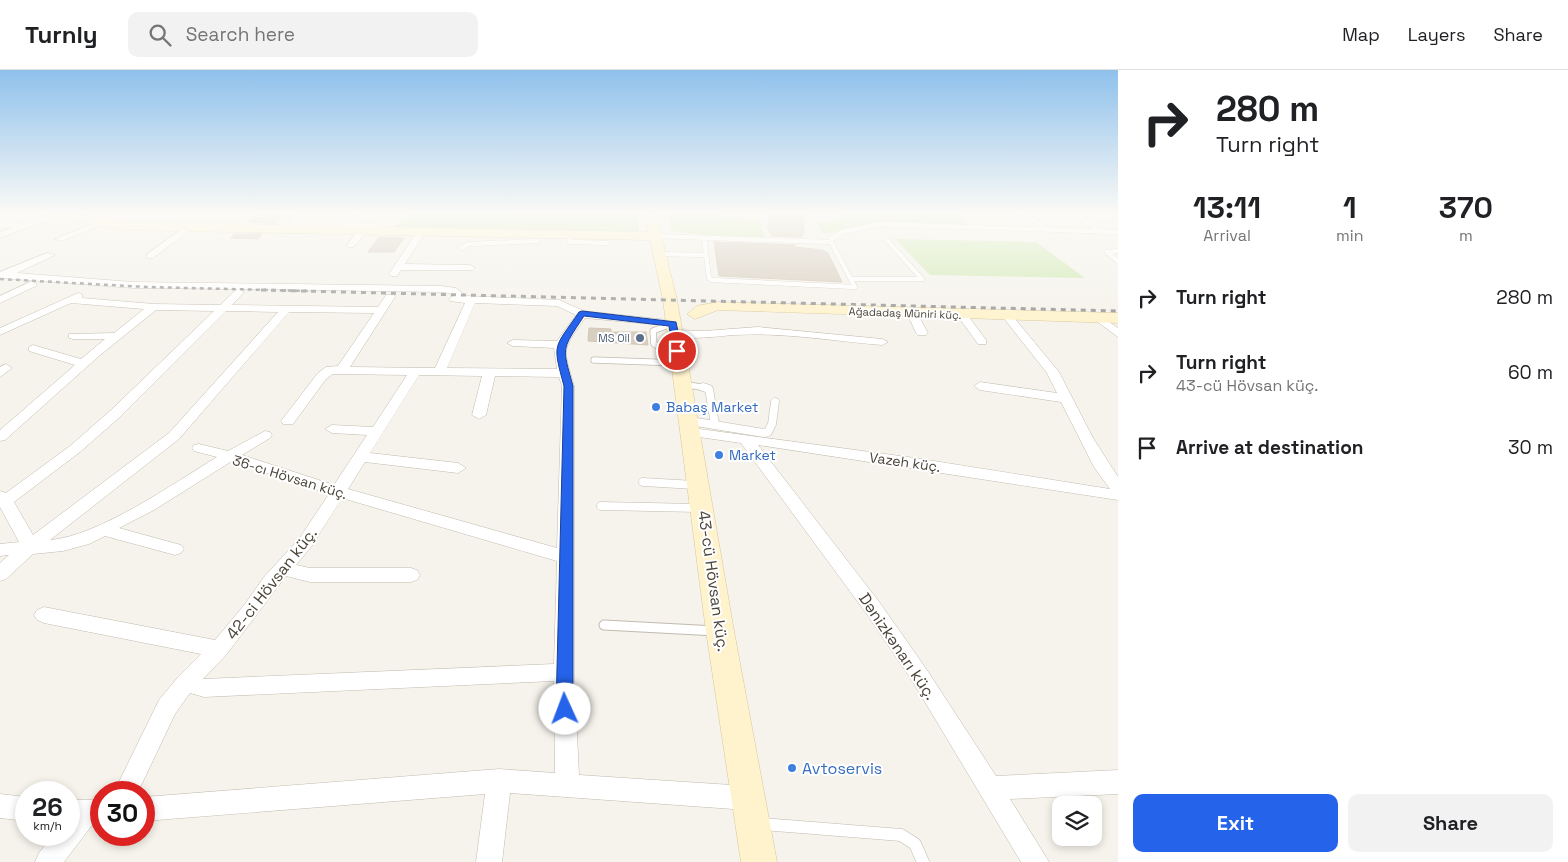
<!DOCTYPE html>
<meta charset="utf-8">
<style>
body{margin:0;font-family:"Space Grotesk",sans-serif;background:#f2f2f2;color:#202124;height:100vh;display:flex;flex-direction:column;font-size:19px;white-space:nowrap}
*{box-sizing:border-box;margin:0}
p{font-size:16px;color:#757577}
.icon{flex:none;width:28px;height:28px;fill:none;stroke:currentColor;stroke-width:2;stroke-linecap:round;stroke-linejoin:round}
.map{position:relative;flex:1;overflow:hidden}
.panel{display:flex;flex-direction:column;background:#fff;width:450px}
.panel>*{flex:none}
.top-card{background:#fff;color:#202124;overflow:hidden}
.controls{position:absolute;left:1052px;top:726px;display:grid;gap:10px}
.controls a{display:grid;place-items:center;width:50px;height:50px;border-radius:10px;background:#fff;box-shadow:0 2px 8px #0003;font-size:25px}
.speed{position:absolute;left:15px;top:711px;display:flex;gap:10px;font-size:25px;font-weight:700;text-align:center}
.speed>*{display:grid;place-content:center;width:65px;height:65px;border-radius:50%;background:#fff;box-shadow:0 2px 8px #0003;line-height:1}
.speed small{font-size:12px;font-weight:400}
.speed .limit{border:8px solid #d22;background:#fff;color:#111}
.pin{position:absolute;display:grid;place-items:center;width:42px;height:42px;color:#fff;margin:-21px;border:2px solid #fff;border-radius:50%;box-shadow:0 1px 5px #0007}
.me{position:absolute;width:55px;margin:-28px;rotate:358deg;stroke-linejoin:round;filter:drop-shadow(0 0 4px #0008)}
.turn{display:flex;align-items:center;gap:18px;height:105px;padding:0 15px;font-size:22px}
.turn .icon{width:65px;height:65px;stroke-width:2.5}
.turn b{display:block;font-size:35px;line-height:42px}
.eta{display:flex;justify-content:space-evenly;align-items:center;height:85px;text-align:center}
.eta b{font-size:30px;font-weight:700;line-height:35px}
.button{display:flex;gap:10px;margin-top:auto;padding:10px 15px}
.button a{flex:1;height:58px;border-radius:10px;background:#2563eb;color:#fff;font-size:20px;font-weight:700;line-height:58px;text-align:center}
.button a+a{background:#f2f2f2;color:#202124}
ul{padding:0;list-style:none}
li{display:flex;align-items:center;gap:15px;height:75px;padding:0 15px}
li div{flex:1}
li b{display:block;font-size:19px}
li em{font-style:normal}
header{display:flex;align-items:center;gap:30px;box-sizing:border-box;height:70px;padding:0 25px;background:#fff;border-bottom:1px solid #e0e0e0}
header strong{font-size:24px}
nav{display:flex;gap:28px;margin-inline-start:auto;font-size:18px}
.search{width:350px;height:45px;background:#f2f2f2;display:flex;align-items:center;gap:12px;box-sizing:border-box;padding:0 18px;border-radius:10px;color:#757577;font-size:19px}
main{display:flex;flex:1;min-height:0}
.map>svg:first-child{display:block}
.green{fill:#d2eab5}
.building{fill:#d8cfc1;stroke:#d3c7b4}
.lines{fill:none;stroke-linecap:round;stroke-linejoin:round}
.lane-far4-casing{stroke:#c2bbae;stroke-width:5}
.lane-far3-casing{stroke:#c2bbae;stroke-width:7}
.lane-far2-casing{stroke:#c2bbae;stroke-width:9}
.lane-far1-casing{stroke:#c2bbae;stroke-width:11}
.lane-casing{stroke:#c2bbae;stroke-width:13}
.street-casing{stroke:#c2bbae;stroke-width:1}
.secondary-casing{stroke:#d6c79b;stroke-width:1}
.path{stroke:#c4b79f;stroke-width:1;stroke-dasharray:1 1;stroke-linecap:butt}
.lane-far4{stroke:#fff;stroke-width:4.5}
.lane-far3{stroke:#fff;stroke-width:5.5}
.lane-far2{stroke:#fff;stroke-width:8}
.lane-far1{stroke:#fff;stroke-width:9}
.lane{stroke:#fff;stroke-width:12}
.street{fill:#fff;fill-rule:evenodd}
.secondary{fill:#fff3cd;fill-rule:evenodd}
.rail-far1{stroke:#9a9a9a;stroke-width:2.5;stroke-dasharray:4 4;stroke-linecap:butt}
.rail{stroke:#9a9a9a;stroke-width:3;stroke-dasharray:5 5;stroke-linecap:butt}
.route{fill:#2563eb;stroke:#184099}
.service-dot{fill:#5c6f8a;stroke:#fff;stroke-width:2}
.shop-dot{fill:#3f7fe0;stroke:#fff;stroke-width:2}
.labels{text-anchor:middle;stroke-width:4;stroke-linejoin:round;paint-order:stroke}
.far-street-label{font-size:11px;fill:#4b4439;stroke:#fff}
.far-service-label{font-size:11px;fill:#4e5e75;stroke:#fff;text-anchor:end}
.shop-label{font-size:14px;fill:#366cbe;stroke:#fff;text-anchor:start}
.street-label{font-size:14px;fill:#4b4439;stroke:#fff}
.near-street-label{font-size:16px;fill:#4b4439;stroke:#fff}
.near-shop-label{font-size:16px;fill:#366cbe;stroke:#fff;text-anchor:start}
</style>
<header>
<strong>Turnly</strong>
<div class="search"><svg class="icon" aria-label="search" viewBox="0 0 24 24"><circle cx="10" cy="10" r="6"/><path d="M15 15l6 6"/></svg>Search here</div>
<nav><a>Map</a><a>Layers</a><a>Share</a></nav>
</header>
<main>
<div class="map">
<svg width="1118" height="792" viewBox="0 0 1118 792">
<rect width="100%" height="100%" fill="#f6f3ec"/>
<g class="green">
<polygon points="413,144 638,144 639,162 392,158"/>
<polygon points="669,144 720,144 721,148 760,149 765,169 713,166 671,161"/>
<path d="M839,144H958L970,156C938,155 903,150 872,154C857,155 835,166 822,163L816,152L827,153L840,147Z"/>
<polygon points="895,169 1036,172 1085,208 930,205"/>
</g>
<g class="building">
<polygon points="770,144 803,144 804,162 801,167 772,166 767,158"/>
<polygon points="257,146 282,146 274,153 249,152"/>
<polygon points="235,164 262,164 258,169 230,168"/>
<polygon points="379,167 404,168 394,182 368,182"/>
<polygon points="714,172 795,175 794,177 822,180 828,183 842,212 719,206"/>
<polygon points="589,258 611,259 611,262 646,262 648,275 588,271"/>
</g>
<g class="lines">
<g class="lane-far4-casing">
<g id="lane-far4">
<polyline points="1026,144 1046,159"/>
<polyline points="1075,144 1078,146 1118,147"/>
<polyline points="1078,146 1099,161"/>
<polyline points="103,153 127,144"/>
<polyline points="0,155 27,156"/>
<polyline points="347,155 375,156"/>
<polyline points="292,159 297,144"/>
<polyline points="341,160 349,152 366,144"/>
<polyline points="568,164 570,172 608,173"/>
<polyline points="654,166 831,172 831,169 842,162 880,154 1118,162"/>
<polyline points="704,167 709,208 712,210 855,217 831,172"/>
<polyline points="461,178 469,174 537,171"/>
<polyline points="1118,181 1107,182 1118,191"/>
<polyline points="659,184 705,185"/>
<polyline points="852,209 922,209 887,170"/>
</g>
</g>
<g class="lane-far3-casing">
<g id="lane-far3">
<polyline points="673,253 653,261 654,274 678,287"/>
<polyline points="594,290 679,293"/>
<polyline points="683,314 706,318"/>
</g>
</g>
<g class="lane-far2-casing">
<g id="lane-far2">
<polyline points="703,317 709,319 715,354"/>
<polyline points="690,351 764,363 768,362 772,354 775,332"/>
<polyline points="643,412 695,415"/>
<polyline points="601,436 698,438"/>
</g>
</g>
<g class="lane-far1-casing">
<polyline id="lane-far1" points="604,555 716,561"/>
</g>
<g class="lane-casing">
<polyline id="lane" points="762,754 901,765 915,774 923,792"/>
</g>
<g class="street-casing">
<g id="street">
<polygon points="53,144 62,145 0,168 0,162"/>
<polygon points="99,151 106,153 62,171 55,169"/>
<polygon points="186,156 193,158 153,188 147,188 147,184"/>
<polygon points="360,158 367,160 354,177 348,177 347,175"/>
<polygon points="422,158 426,161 405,194 470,195 475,198 473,200 401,200 397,206 391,206 389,204 419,159"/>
<path d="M47,183L55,185L17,203L133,212L441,216L456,218L466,226L559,230L584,241L677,251L679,253L673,256L585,248C561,282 563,277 574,316V602L579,705L747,716L756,719L759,728L756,737L747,740L510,723L502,792H476L485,724L144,751V727L499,699L555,703L554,611L204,627L190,623L175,644L138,722H114L159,630L178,607L201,584L44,553L37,550L34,545L37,540L44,537L215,570L245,534L264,507L299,469L329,424L232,391L154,440L119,458L181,475L184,479L181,483L175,485L105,466L89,474L63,481L33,484L6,509L0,511V493L9,485L0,486V474L19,472L0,437V421L6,423L70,376L111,340L214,241L156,240L99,286L5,370L0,371V360L75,295L29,281V277L33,275L81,289L105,269H73L69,268V264L114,263L144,239L71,233L0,265V258L78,223L82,224V228L154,234L220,235L237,219L133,218L0,208V202ZM241,219L441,222L449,223L453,226L449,229L450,231L465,233L435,298L350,297L395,227L394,225H386L378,237L232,235L244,222ZM475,233L557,236L576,245L557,271L513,270L507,273L513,276L554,278L557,299L447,298ZM226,241L278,242L169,363L33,465L14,432L80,382L121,346ZM289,242L374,243L338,296L326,297L318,303L281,351L283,354H293L326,309L333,304L407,305L373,357L332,355L325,359L332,363L367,365L334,415L242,385L270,368L272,365L270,362L265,361L228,381L199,374L194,375L192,378L194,381L217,387C174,413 99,466 50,470L179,369ZM419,305L482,306L472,345L479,349L486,345L495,306L559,307L562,316L557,478L348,419L365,392L458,403L466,398L458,393L370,383ZM342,428L557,491L554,594L203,609L226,585L286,506L310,512H411L417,510L420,505L417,500L411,498H310L296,495L311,477Z"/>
<polygon points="32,211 37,214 36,216 0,233 0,226"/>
<polygon points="912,240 917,243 928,263 926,265 918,265 916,263 907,243"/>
<polygon points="962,242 966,243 986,270 986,274 978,274 957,245"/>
<polygon points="1007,243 1011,244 1059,302 1093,368 1118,407 1118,430 758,375 880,533 927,600 996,706 1118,700 1118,724 1010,729 1049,792 1021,792 913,612 866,543 741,373 692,366 685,362 692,358 915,388 1110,419 1094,397 1061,332 980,320 974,316 980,312 1057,323 1047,303 1002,246"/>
<polygon points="1099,245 1118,258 1118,267 1095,250 1095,246"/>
<path d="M758,257L882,269L888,272L882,275C833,271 782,262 733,265C720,266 678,272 669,263L675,260L704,261Z"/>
<polygon points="6,294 12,298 0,307 0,297"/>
<polygon points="0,724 26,727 26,751 0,748"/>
<polygon points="69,730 101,730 101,754 93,754 64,792 35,792 39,783 53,765 69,765"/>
</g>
</g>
<g class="secondary-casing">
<g id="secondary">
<polygon points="46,144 74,144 125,152 648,162 644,144 656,144 677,230 734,561 777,792 741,792 706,561 663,230 650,170 125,160 52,147"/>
<polygon points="718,232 1118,243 1118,253 718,240 695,249 687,244 697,236"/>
</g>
</g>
<g class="path">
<polyline points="444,152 448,144"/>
<polyline points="561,152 563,144"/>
</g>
<use href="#lane-far4" class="lane-far4"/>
<use href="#lane-far3" class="lane-far3"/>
<use href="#lane-far2" class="lane-far2"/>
<use href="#lane-far1" class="lane-far1"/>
<use href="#lane" class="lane"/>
<use href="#street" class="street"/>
<use href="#secondary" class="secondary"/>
<polyline class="rail-far1" points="0,209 147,217 311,221"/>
<polyline class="rail" points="261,220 1118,241"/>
</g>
<linearGradient id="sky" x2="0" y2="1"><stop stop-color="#8fc1ec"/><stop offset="0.56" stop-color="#fbfaf6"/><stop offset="1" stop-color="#fbfaf6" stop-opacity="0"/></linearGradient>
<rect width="1118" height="255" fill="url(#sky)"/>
<path class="route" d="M582,241L676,252L682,281L677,283L673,281L669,256L584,246C561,281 562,276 573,316V639L571,644L565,647L559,644L556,639L564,316C552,272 554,279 579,242Z"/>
<circle class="service-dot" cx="640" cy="268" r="5"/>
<g class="shop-dot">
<circle cx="656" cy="337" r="5"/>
<circle cx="719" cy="385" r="5"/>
<circle cx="792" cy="698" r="5"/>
</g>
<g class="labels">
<g class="far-street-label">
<text transform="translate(905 243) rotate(2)" y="4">Ağadadaş Müniri küç.</text>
</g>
<g class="far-service-label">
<text x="630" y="272">MS Oil</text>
</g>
<g class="shop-label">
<text x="666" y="342">Babaş Market</text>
<text x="729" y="390">Market</text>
</g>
<g class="street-label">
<text transform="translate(905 392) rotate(8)" y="5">Vazeh küç.</text>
<text transform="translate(290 407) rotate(17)" y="5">36-cı Hövsan küç.</text>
</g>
<g class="near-street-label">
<text transform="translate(714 511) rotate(82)" y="6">43-cü Hövsan küç.</text>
<text transform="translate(271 513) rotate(-52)" y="6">42-ci Hövsan küç.</text>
<text transform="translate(898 576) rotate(56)" y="6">Dənizkənarı küç.</text>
</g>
<g class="near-shop-label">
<text x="802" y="704">Avtoservis</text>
</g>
</g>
</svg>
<div class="controls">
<a><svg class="icon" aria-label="layers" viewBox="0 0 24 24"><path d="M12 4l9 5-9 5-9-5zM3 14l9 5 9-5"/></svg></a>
</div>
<div class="speed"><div>26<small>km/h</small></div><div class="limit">30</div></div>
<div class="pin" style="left:677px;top:281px;background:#d93025"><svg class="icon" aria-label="arrive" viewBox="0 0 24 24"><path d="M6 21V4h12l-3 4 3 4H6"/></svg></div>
<svg class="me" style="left:565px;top:639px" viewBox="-20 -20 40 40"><circle r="19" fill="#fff"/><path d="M0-13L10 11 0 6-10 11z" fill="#2563eb"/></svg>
</div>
<section class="panel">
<div class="top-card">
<div class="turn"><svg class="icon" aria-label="right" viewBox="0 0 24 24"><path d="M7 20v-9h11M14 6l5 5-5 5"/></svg><div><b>280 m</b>Turn right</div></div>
</div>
<div class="eta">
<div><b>13:11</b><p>Arrival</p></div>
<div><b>1</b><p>min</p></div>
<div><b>370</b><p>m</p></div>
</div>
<ul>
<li><svg class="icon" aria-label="right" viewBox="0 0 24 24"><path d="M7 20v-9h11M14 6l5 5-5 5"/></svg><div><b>Turn right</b></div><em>280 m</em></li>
<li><svg class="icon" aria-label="right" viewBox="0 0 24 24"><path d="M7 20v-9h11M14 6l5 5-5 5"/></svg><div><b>Turn right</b><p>43-cü Hövsan küç.</p></div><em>60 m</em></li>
<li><svg class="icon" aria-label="arrive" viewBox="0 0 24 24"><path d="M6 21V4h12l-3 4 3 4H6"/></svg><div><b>Arrive at destination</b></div><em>30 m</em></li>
</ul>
<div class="button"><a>Exit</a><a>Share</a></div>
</section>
</main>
